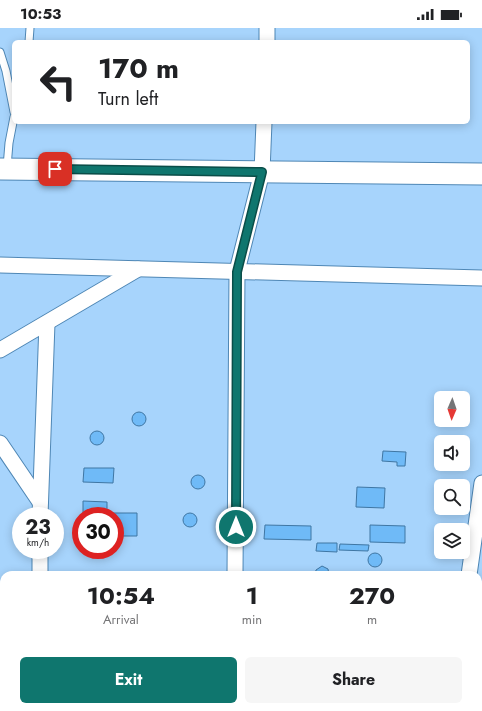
<!DOCTYPE html>
<style>
body{margin:0;font-family:Jost,sans-serif;background:#f6f6f6;color:#202124;height:100vh;display:flex;flex-direction:column;font-size:15px;white-space:nowrap}
*{box-sizing:border-box;margin:0}
p{font-size:13px;color:#757577}
.icon{flex:none;width:22px;height:22px;fill:none;stroke:currentColor;stroke-width:2;stroke-linecap:round;stroke-linejoin:round}
.map{position:relative;flex:1;overflow:hidden}
.panel{position:absolute;left:0px;top:543px;width:482px;height:140px;display:flex;flex-direction:column;background:#fff;border-radius:12px 12px 0 0;box-shadow:0 2px 10px #0003}
.panel>*{flex:none}
.top-card{position:absolute;left:12px;top:12px;width:458px;height:84px;border-radius:6px;box-shadow:0 2px 10px #0003;background:#fff;color:#202124;overflow:hidden}
.needle{width:26px;rotate:182deg}
.tools{position:absolute;left:434px;top:363px;display:grid;gap:8px}
.tools a{display:grid;place-items:center;width:36px;height:36px;border-radius:6px;background:#fff;box-shadow:0 2px 10px #0003;font-size:20px}
.speed{position:absolute;left:12px;top:479px;display:flex;gap:8px;font-size:20px;font-weight:700;text-align:center}
.speed>*{display:grid;place-content:center;width:52px;height:52px;border-radius:50%;background:#fff;box-shadow:0 2px 10px #0003;line-height:1}
.speed small{font-size:10px;font-weight:400}
.speed .limit{border:6px solid #d22;background:#fff;color:#111}
.pin{position:absolute;display:grid;place-items:center;width:34px;height:34px;color:#fff;margin:-17px;border-radius:8px;box-shadow:0 2px 6px #0006}
.me{position:absolute;width:44px;margin:-22px;rotate:0deg;stroke-linejoin:round;filter:drop-shadow(0 0 3px #0008)}
.turn{display:flex;align-items:center;gap:14px;height:84px;padding:0 20px;font-size:18px}
.turn .icon{width:52px;height:52px;stroke-width:2.5}
.turn b{display:block;font-size:28px;line-height:34px}
.eta{display:flex;justify-content:space-evenly;align-items:center;height:68px;text-align:center}
.eta b{font-size:24px;font-weight:700;line-height:28px}
.action{display:flex;gap:8px;margin-top:auto;padding:8px 20px}
.action a{flex:1;height:46px;border-radius:6px;background:#0f766e;color:#fff;font-size:16px;font-weight:700;line-height:46px;text-align:center}
.action a+a{background:#f6f6f6;color:#202124}
.status{display:flex;justify-content:space-between;align-items:center;height:28px;padding:0 20px;background:#fff;direction:ltr}
.status svg{height:11px;fill:currentColor}
.map>svg:first-child{display:block}
.building{fill:#6fbaf7;stroke:#3f76a3}
.lines{fill:none;stroke-linecap:round;stroke-linejoin:round}
.lane-casing{stroke:#4f87b5;stroke-width:9}
.street-casing{stroke:#4f87b5;stroke-width:17}
.secondary-casing{stroke:#4f87b5;stroke-width:23}
.lane{stroke:#fff;stroke-width:7}
.street{stroke:#fff;stroke-width:15}
.secondary{stroke:#fff;stroke-width:21}
.route-casing{stroke:#0a4d48;stroke-width:10}
.route{stroke:#0f766e;stroke-width:7}
</style>
<div class="status"><b>10:53</b><svg viewBox="0 0 49 12"><path d="M0 12V9h3v3zM5 12V6h3v6zM10 12V3h3v9zM15 12V0h3v12zM26 1h20v11H26zM47 4h2v5h-2z"/></svg></div>
<div class="map">
<svg width="482" height="683" viewBox="0 0 482 683">
<rect width="100%" height="100%" fill="#a7d4fc"/>
<g class="building">
<circle cx="139" cy="391" r="7"/>
<circle cx="97" cy="410" r="7"/>
<polygon points="383,423 406,424 405,438 397,438 397,434 382,433"/>
<polygon points="84,440 114,440 113,455 83,454"/>
<circle cx="198" cy="454" r="7"/>
<polygon points="357,459 385,460 384,480 356,479"/>
<polygon points="83,473 107,474 107,485 137,485 137,508 115,508 115,488 92,488 92,486 83,485"/>
<circle cx="190" cy="492" r="7"/>
<polygon points="265,497 311,498 311,512 264,511"/>
<polygon points="370,497 405,498 405,515 370,514"/>
<polygon points="317,515 337,515 337,524 316,523"/>
<polygon points="340,516 369,517 368,523 339,522"/>
<circle cx="375" cy="532" r="7"/>
<polygon points="322,538 328,541 329,547 315,547 316,542"/>
<polygon points="153,679 167,679 168,680 167,683 154,683"/>
<rect x="328" y="679" width="15" height="4"/>
</g>
<g class="lines">
<g class="lane-casing">
<g id="lane">
<polyline points="29,14 30,0"/>
<polyline points="0,24 6,43 14,84"/>
<polyline points="7,139 9,115 14,89"/>
</g>
</g>
<g class="street-casing">
<g id="street">
<polyline points="267,14 267,0"/>
<polyline points="0,237 482,250"/>
<polyline points="0,322 138,241"/>
<polyline points="0,415 40,474"/>
<polyline points="40,488 47,295"/>
<polyline points="40,522 40,547"/>
<polyline points="235,547 237,243 262,144 264,94"/>
<polyline points="469,547 482,455"/>
<polyline points="40,679 40,683"/>
<polyline points="234,683 234,679"/>
<polyline points="450,683 451,679"/>
</g>
</g>
<g class="secondary-casing">
<polyline id="secondary" points="0,141 482,146"/>
</g>
<use href="#lane" class="lane"/>
<use href="#street" class="street"/>
<use href="#secondary" class="secondary"/>
</g>
<g class="lines">
<g class="route-casing">
<polyline id="route" points="55,141 262,144 237,244 236,499"/>
</g>
<use href="#route" class="route"/>
</g>
</svg>
<div class="tools">
<a><svg class="needle" viewBox="-14 -14 28 28"><path d="M0-13l5 13h-10z" fill="#e53935"/><path d="M0 13l5-13h-10z" fill="#757577"/></svg></a>
<a><svg class="icon" aria-label="sound" viewBox="0 0 24 24"><path d="M4 9h4l5-4v14l-5-4H4zM17 9q2 3 0 6"/></svg></a>
<a><svg class="icon" aria-label="search" viewBox="0 0 24 24"><circle cx="10" cy="10" r="6"/><path d="M15 15l6 6"/></svg></a>
<a><svg class="icon" aria-label="layers" viewBox="0 0 24 24"><path d="M12 4l9 5-9 5-9-5zM3 14l9 5 9-5"/></svg></a>
</div>
<div class="speed"><div>23<small>km/h</small></div><div class="limit">30</div></div>
<div class="pin" style="left:55px;top:141px;background:#d93025"><svg class="icon" aria-label="arrive" viewBox="0 0 24 24"><path d="M6 21V4h12l-3 4 3 4H6"/></svg></div>
<svg class="me" style="left:236px;top:499px" viewBox="-20 -20 40 40"><circle r="17" fill="#0f766e" stroke="#fff" stroke-width="3"/><path d="M0-11L8 9 0 5-8 9z" fill="#fff"/></svg>
<div class="top-card">
<div class="turn"><svg class="icon" aria-label="left" viewBox="0 0 24 24"><path d="M17 20v-9H6M10 6l-5 5 5 5"/></svg><div><b>170 m</b>Turn left</div></div>
</div>
<section class="panel">
<div class="eta">
<div><b>10:54</b><p>Arrival</p></div>
<div><b>1</b><p>min</p></div>
<div><b>270</b><p>m</p></div>
</div>
<div class="action"><a>Exit</a><a>Share</a></div>
</section>
</div>
